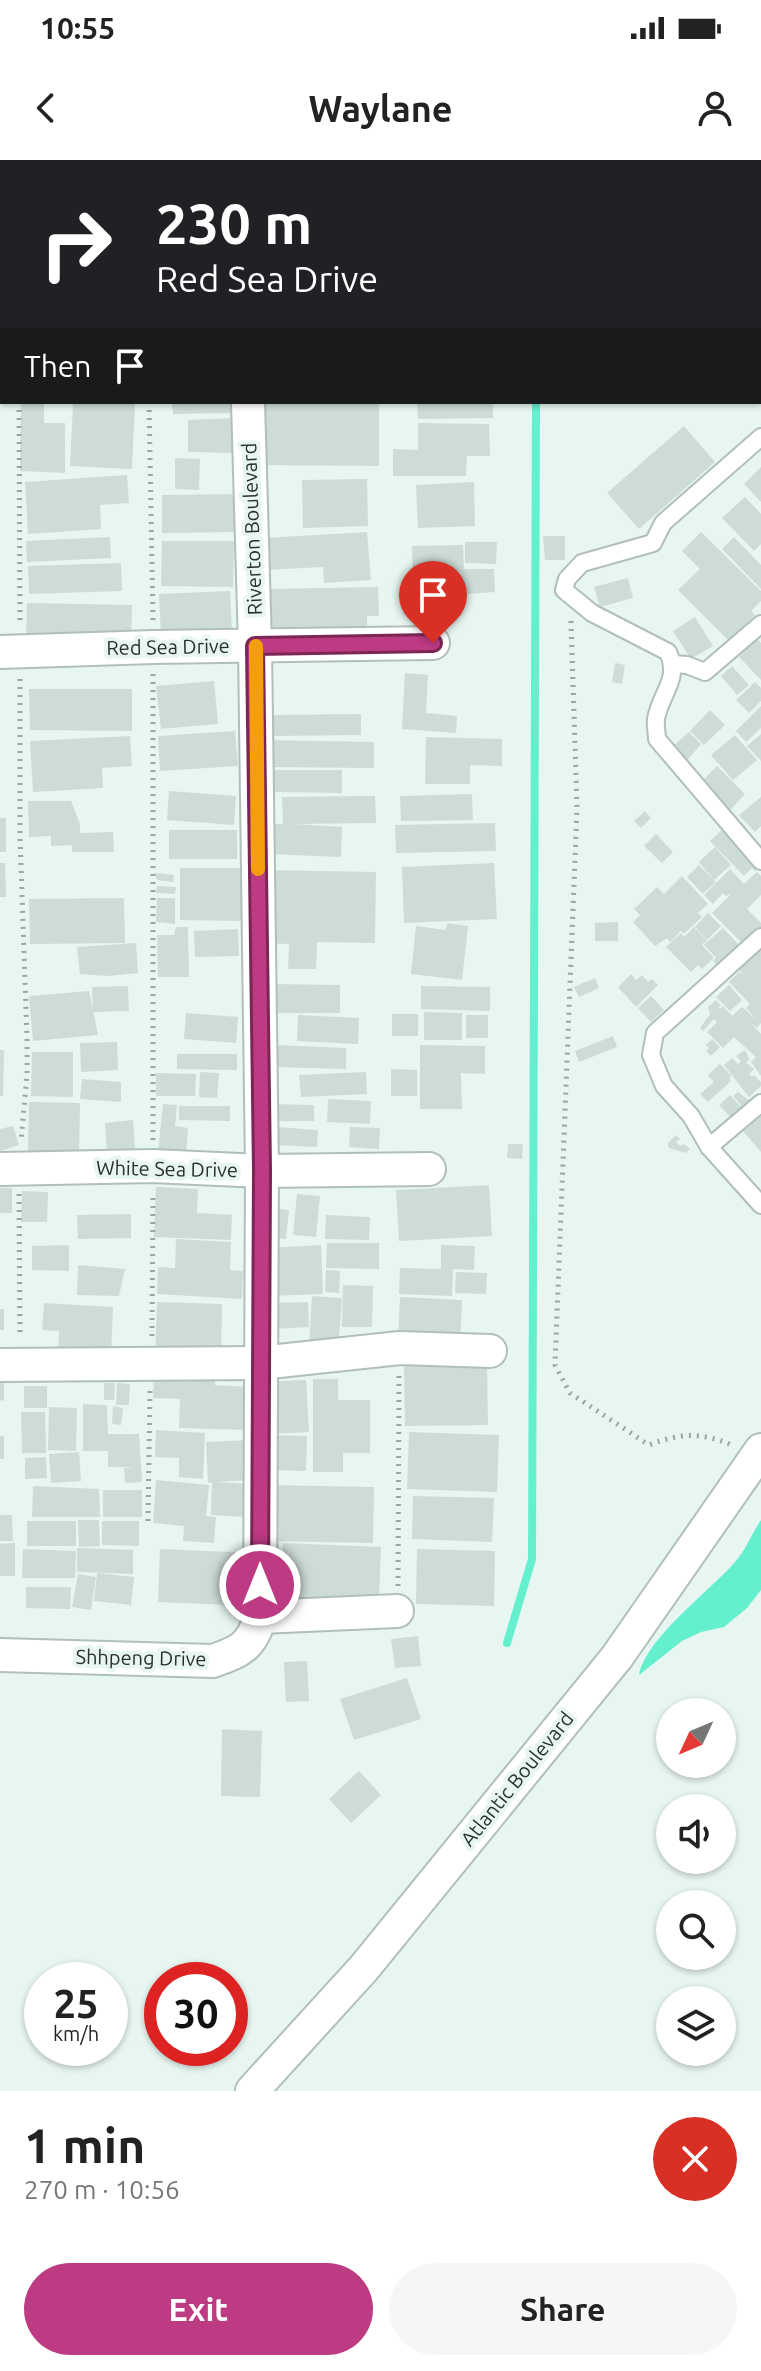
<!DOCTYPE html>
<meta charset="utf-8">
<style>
body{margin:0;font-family:Ubuntu,sans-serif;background:#f6f6f6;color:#222;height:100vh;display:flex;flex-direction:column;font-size:30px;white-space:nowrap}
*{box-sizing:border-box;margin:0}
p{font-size:26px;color:#767676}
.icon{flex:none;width:44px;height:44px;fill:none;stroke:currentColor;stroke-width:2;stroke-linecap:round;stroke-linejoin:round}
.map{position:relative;height:1931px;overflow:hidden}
.details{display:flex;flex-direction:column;background:#fff;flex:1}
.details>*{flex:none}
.guide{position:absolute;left:0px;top:0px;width:762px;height:244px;box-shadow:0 2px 6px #0004;background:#202124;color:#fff;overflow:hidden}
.needle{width:52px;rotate:226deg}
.controls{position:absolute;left:656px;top:1538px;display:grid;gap:16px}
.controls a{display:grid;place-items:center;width:80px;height:80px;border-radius:50%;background:#fff;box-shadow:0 2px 6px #0004;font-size:40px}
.speed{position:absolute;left:24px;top:1802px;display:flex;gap:16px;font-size:40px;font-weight:700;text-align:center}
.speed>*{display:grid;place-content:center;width:104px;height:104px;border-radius:50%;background:#fff;box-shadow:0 2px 6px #0004;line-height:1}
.speed small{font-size:20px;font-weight:400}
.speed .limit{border:12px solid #d22;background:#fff;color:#111}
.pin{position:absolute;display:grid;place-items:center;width:68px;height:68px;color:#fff;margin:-82px -34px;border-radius:50% 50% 50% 0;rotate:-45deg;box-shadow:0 0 8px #0007}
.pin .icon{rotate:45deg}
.me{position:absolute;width:88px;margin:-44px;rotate:0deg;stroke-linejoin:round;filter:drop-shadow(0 0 6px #0008)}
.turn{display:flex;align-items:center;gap:28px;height:168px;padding:0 24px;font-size:36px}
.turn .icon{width:104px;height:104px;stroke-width:2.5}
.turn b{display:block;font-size:56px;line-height:68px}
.then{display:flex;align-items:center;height:76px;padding:0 24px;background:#0003;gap:16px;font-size:30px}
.round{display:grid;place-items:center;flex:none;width:84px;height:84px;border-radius:42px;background:#f6f6f6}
.overview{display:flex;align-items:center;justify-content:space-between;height:136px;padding:0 24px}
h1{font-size:48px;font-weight:700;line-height:60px}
.button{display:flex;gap:16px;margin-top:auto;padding:16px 24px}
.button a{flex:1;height:92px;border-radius:48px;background:#bd3b83;color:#fff;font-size:32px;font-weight:700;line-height:92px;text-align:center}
.button a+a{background:#f6f6f6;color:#222}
.status{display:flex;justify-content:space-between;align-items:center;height:56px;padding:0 40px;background:#fff;direction:ltr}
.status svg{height:22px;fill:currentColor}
header{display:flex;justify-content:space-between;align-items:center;height:104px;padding:0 24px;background:#fff;font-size:36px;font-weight:700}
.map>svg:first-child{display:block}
.water{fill:#64efcf}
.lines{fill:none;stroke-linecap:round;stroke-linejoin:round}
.stream{stroke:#64efcf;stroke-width:8}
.building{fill:#cedcd8}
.lane-casing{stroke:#b1bfbb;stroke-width:20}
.street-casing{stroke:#b1bfbb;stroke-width:36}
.path{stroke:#9ba6a3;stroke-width:5;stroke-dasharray:2 6;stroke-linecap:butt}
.lane{stroke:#fff;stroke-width:16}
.street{stroke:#fff;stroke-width:32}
.route-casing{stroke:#7b2655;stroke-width:20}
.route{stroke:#bd3b83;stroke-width:14}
.slow{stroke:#f59e0b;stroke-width:14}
.labels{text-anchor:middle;stroke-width:8;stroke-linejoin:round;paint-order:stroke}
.street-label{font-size:20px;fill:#2b302f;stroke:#e7f6f1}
</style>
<div class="status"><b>10:55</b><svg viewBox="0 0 49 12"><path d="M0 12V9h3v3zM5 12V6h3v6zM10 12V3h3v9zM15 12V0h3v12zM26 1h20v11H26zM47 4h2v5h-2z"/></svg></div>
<header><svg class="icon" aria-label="back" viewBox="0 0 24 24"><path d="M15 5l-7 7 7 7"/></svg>Waylane<svg class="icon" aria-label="person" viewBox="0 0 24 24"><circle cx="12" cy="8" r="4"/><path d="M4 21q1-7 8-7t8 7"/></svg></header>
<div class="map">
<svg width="761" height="1931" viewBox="0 0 761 1931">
<rect width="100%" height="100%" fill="#e7f6f1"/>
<path class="water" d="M761,1360V1430L747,1448L724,1467L701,1472L682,1481L639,1515C646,1478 710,1431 735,1402C746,1390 752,1373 761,1360Z"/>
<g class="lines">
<g class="stream">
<polyline points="537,2 537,0"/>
<polyline points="507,1483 532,1399 536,242"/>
</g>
</g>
<g class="building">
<polygon points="21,242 44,242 44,263 65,263 65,313 20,311"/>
<polygon points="73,242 135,242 132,309 70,306"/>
<polygon points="172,242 232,242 232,253 173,254"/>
<polygon points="261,242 379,242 379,306 260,305"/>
<polygon points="417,242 493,242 493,258 418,259"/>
<polygon points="236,258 236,293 188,292 188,260"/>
<polygon points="418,263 489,264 490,296 467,296 466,316 393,316 393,289 418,290"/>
<polygon points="684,266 715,302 639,369 607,333"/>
<polygon points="175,298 200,299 199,330 175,329"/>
<polygon points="761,307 761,342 744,324"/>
<polygon points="127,315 129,343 100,345 101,369 28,374 25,322"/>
<polygon points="367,319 368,366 303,368 302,320"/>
<polygon points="474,322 475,366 418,368 416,325"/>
<polygon points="236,334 237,372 162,373 162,335"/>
<polygon points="745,337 761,354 761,384 754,391 722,358"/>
<polygon points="367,372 371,420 324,423 323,407 265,410 263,378"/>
<polygon points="701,372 761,431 761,441 751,451 755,455 729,481 678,430 700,409 682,391"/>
<polygon points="543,376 565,376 565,400 545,400"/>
<polygon points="110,377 111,398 27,402 26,381"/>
<polygon points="734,377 761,405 761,429 722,389"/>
<polygon points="162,381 234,381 233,427 161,426"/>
<polygon points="465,382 497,382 496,404 465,403"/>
<polygon points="463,385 464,409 494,409 495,432 467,434 467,437 414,439 412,386"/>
<polygon points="121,403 122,431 29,434 28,406"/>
<polygon points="628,418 633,438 600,447 594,427"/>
<polygon points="378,427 379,456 367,456 367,476 265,478 264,429"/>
<polygon points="230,431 232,473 161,476 159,434"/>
<polygon points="27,443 132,445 131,482 26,480"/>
<polygon points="695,457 713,486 691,499 673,471"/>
<polygon points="757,479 761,483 761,520 739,497"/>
<polygon points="615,503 625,505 622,524 612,522"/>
<polygon points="732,506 749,525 737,535 721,516"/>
<polygon points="405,513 428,515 426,553 457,556 456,573 402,569"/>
<polygon points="214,521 218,564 161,569 156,526"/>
<polygon points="755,522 761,528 761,541 749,553 736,540"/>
<polygon points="29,529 132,529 132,571 30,570"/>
<polygon points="761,546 761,568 746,582 736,571"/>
<polygon points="710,550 725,565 704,585 690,571"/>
<polygon points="361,554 361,575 272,576 272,555"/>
<polygon points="235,571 238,606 160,611 158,576"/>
<polygon points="689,572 701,584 686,602 672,587"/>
<polygon points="761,574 761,601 747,586"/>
<polygon points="735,575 757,600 733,620 711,595"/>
<polygon points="130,576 132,606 102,608 103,628 33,632 30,581"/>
<polygon points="426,577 502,579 502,606 470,605 470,624 425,624"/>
<polygon points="263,580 374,582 374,608 263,607"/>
<polygon points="717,606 745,634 730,650 702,621"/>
<polygon points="270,610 342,610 342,633 270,632"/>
<polygon points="169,631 236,636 234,665 167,660"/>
<polygon points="472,634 473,660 401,661 400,636"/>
<polygon points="375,636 376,663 295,664 342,667 341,697 267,694 268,664 283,664 282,637"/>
<polygon points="761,637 761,666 755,672 739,655"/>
<polygon points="28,641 71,641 80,664 80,673 113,672 114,692 72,692 72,685 51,686 51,676 29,677"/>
<polygon points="645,651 651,658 641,668 634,661"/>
<rect x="0" y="658" width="6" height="34"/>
<polygon points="495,663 496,691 396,693 395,665"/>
<polygon points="723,669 760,707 755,711 752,708 744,716 710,681"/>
<rect x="169" y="670" width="68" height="29"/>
<polygon points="656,674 673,692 662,703 644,686"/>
<polygon points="715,687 731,705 714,720 699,702"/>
<polygon points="0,703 5,703 6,737 0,737"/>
<polygon points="494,703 497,759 404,763 402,707"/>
<polygon points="699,705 716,722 703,734 687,717"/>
<polygon points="180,708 242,708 242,761 180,760"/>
<polygon points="730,709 744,724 757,712 761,716 761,735 747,749 761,763 761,774 744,785 712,753 732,733 726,736 723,733 713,744 704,735"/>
<polygon points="264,710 376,712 375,783 317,782 316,809 288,809 289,784 263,783"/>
<polygon points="155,713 174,715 173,722 157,720"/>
<polygon points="682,716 708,744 698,753 702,757 684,774 681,771 670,782 667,778 655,786 633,762 640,755 634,749 657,727 664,734"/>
<polygon points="157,726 176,727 175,734 156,733"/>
<polygon points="124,738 125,783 30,784 29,739"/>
<polygon points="157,738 175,738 175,764 156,762"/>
<polygon points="708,753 721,766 707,780 695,767"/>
<polygon points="618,762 618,781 595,781 595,763"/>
<polygon points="447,763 468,766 462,820 411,814 416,766 446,770"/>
<polygon points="176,767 188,767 189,817 158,817 157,775 174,775"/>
<polygon points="694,767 707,781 702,785 714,798 702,809 698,805 691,812 666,787 681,773 684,777"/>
<polygon points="723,768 740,786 720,809 713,801 716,798 704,785"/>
<polygon points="238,769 239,796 195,797 194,771"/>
<polygon points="136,783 138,813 108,816 80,814 77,787"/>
<polygon points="756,789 759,792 761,790 761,863 757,868 750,862 761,874 761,916 751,902 756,897 734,877 723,888 707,872 717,862 714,859 703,871 700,868 710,854 708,847 716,840 721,845 719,847 720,849 723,846 732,856 742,847 757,860 746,848 750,844 729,822 739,812 745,816 734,805"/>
<polygon points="631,814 636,820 642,815 648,822 652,819 658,825 636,847 618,827"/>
<polygon points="595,818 599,828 579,837 574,827"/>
<polygon points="272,824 340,825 340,853 272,853"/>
<polygon points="729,825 742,840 730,851 716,837"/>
<polygon points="128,826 129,851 93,852 92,827"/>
<polygon points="421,826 490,827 490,851 421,849"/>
<polygon points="89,831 98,875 33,881 29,836"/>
<polygon points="651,836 664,850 651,862 638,848"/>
<polygon points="424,852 462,853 462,880 424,880"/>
<polygon points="186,853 238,857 236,883 184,879"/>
<rect x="392" y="854" width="26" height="22"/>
<polygon points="298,855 359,858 358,884 297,881"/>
<rect x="466" y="855" width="22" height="23"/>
<polygon points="613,876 617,887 579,902 575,891"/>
<polygon points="712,879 720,887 711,896 706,891 709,888 706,885"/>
<polygon points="117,882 118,910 81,912 80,883"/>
<polygon points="275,885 346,888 346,909 274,907"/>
<polygon points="420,885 485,886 485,914 461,913 462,949 420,949"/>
<polygon points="0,890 4,890 3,936 0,936"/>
<polygon points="745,890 749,899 746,903 754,909 749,914 752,917 754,915 761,922 761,926 749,937 724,905 732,898 738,904 741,901 736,896"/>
<polygon points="32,892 73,892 73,937 31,936"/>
<polygon points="177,894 237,894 237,910 177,909"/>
<polygon points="720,904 732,916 729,918 731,921 708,942 700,934 714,922 708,915"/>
<polygon points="391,909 417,910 417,936 391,936"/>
<polygon points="200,912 219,913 217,938 199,937"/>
<polygon points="366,912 367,934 301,937 299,915"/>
<polygon points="156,913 196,914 195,936 156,936"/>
<polygon points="82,919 121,922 121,942 80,939"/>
<polygon points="738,932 753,943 745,950 733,936"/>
<polygon points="730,935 743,949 732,959 719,945"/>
<polygon points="328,939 371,941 370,964 327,962"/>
<polygon points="29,942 80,943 79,994 28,993"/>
<polygon points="163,944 177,945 175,966 188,968 186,994 158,992"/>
<polygon points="269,944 314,945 314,961 269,961"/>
<polygon points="179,946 230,946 230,961 179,960"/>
<polygon points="761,946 761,992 738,965"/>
<polygon points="133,960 135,990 107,992 105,963"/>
<polygon points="13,966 19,985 0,991 0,969"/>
<polygon points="277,967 318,970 317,987 276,985"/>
<polygon points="350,967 380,968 379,989 349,987"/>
<polygon points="676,975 680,979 676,982 680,986 684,984 690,989 686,993 669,988 668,983"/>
<polygon points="508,984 523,984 522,999 507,998"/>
<polygon points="489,1025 492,1076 399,1081 396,1030"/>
<polygon points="156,1027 198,1029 197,1053 232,1055 231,1080 154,1077"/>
<rect x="0" y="1028" width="12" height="25"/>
<polygon points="22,1031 48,1032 47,1062 21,1062"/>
<polygon points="297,1034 320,1036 316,1077 293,1075"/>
<polygon points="267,1048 289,1050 286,1079 265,1077"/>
<polygon points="131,1054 131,1078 78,1079 77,1055"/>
<polygon points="326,1055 370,1057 369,1080 325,1079"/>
<polygon points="176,1079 231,1082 230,1110 243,1111 242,1139 157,1134 158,1107 175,1108"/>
<polygon points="327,1083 379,1083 379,1109 326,1108"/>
<polygon points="69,1085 69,1111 32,1110 32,1086"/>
<polygon points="321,1085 323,1134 270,1136 268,1088"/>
<polygon points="441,1085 475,1086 474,1110 453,1109 452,1136 399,1134 400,1108 441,1109"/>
<polygon points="78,1105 125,1109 119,1136 77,1135"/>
<polygon points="326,1110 340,1111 339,1133 325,1132"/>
<polygon points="456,1112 487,1113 486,1134 455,1133"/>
<polygon points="343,1125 373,1126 372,1167 342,1167"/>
<polygon points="312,1136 342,1138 338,1190 309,1188"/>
<polygon points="400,1137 462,1140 460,1188 398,1185"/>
<polygon points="157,1142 222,1144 221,1198 155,1196"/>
<polygon points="308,1142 309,1167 272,1169 271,1143"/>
<polygon points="44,1143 113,1147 111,1196 58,1193 59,1171 42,1170"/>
<rect x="0" y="1149" width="4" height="21"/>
<polygon points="487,1204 488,1265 405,1266 404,1205"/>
<polygon points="0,1212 4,1212 4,1241 0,1240"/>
<polygon points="154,1212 215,1213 215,1225 250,1227 248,1270 179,1268 180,1239 153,1238"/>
<polygon points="313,1219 338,1219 338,1240 370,1240 370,1293 343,1293 343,1312 313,1312"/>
<polygon points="306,1220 309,1272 268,1274 265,1222"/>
<polygon points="104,1223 115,1223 114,1240 104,1240"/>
<polygon points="117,1223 130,1224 129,1245 116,1245"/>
<rect x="24" y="1226" width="23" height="22"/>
<polygon points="83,1244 107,1245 108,1274 139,1274 142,1322 125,1323 124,1308 135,1307 108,1307 108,1291 83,1291"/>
<polygon points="113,1246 123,1248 121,1265 112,1264"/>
<polygon points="49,1247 77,1248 76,1291 48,1290"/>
<polygon points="21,1252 45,1252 46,1293 22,1293"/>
<polygon points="156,1270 205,1273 203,1319 179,1317 179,1298 155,1297"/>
<polygon points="409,1272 499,1275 497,1332 407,1329"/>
<polygon points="269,1275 307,1276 306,1311 268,1310"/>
<rect x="0" y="1276" width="4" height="23"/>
<polygon points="250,1280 253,1320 216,1322 250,1324 248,1357 211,1355 212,1322 208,1323 206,1282"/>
<polygon points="79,1292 81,1321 51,1323 49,1294"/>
<polygon points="46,1297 47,1318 25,1319 25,1298"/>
<polygon points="156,1320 209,1325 206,1356 216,1357 214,1383 183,1381 184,1366 153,1363"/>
<polygon points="265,1325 374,1327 373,1383 264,1381"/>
<polygon points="33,1326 99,1329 100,1357 32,1357"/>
<rect x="103" y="1330" width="39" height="27"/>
<polygon points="413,1336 494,1338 492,1382 412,1379"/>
<polygon points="0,1355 12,1355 13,1381 0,1381"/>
<polygon points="78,1360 99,1360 100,1386 79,1387"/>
<rect x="27" y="1361" width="49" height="25"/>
<polygon points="102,1361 139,1361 139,1386 102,1385"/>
<polygon points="15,1383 15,1416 0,1416 0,1384"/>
<polygon points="283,1383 381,1387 379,1441 281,1437"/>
<polygon points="77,1388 133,1390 133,1414 77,1412"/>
<polygon points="23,1389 76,1391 75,1418 22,1418"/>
<polygon points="160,1389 253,1393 252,1446 158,1442"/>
<polygon points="417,1389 495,1391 494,1446 416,1444"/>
<polygon points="97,1413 134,1417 131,1445 94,1441"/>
<polygon points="78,1414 96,1417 91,1450 72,1447"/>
<polygon points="26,1427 71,1427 70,1449 26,1448"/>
<polygon points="418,1476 421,1506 395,1508 391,1479"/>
<polygon points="307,1501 309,1541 286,1542 284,1502"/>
<polygon points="407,1518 421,1559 354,1580 340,1539"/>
<polygon points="222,1569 262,1571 260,1637 221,1636"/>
<polygon points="359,1611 381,1635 351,1663 329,1639"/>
</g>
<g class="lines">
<g class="lane-casing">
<g id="lane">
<path d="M761,277L663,363L653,383L582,403L567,419L564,430L592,453L668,492C681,519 660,534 656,559C655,565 657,573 657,579L761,701"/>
<polyline points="673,504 687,505 705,512 761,464"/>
<polyline points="761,777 655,873 651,895 664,926 691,956 709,987 761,1045"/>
<polyline points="709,987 761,943"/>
</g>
</g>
<g class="street-casing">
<g id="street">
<polyline points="242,0 242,2"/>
<polyline points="630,0 631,2"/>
<polyline points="760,96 761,95"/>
<polyline points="760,212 761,213"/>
<polyline points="0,492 153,487 433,483"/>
<polyline points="0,1009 153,1006 262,1011 429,1009"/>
<polyline points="0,1205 260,1203 400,1188 490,1191"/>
<polyline points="260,1457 397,1451"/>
<path d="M0,1495L213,1501C241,1491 252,1486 260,1457L262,1011L255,486L248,242"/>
<polyline points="252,1931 364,1808 617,1497 761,1290"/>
</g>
</g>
<g class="path">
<polyline points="19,0 19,2"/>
<polyline points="145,0 145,2"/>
<polyline points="19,242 20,465"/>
<polyline points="149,242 153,460"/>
<path d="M571,461L577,648L555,1205L570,1233L649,1285C680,1273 701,1272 732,1285"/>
<polyline points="20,519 20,676 27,878 27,914 21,981"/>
<polyline points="153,980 153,514"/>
<polyline points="19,1034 20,1176"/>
<polyline points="152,1176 153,1034"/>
<polyline points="148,1361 150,1230"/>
<polyline points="398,1426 399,1216"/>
</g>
<use href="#lane" class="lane"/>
<use href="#street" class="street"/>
</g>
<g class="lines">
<g class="route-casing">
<polyline id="route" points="260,1425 262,1011 255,486 433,483"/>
</g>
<use href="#route" class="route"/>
<polyline class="slow" points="256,486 258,709"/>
</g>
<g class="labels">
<g class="street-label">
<text transform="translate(252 369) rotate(-92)" y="7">Riverton Boulevard</text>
<text transform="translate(168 487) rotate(-1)" y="7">Red Sea Drive</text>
<text transform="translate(167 1009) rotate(1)" y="7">White Sea Drive</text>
<text transform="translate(141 1498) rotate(1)" y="7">Shhpeng Drive</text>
<text transform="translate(517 1619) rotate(-51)" y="7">Atlantic Boulevard</text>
</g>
</g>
</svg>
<div class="controls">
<a><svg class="needle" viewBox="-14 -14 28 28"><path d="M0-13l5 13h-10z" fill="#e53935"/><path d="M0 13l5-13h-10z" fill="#767676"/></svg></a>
<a><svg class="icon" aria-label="sound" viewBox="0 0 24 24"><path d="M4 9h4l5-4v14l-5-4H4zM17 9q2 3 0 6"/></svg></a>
<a><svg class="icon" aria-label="search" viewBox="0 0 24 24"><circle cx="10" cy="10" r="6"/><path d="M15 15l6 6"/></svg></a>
<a><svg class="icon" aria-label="layers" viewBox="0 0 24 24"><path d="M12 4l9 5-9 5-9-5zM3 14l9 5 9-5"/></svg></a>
</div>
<div class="speed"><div>25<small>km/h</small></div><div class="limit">30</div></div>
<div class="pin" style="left:433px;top:483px;background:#d93025"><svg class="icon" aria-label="arrive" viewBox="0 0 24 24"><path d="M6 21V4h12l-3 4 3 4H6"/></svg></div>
<svg class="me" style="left:260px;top:1425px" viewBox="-20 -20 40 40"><circle r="17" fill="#bd3b83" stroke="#fff" stroke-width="3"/><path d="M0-11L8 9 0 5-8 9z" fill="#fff"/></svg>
<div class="guide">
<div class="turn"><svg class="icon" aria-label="right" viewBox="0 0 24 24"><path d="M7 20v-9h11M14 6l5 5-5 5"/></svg><div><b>230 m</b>Red Sea Drive</div></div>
<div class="then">Then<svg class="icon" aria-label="arrive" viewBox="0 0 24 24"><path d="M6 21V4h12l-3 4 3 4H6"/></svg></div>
</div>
</div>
<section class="details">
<div class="overview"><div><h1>1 min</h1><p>270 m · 10:56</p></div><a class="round" style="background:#d93025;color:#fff"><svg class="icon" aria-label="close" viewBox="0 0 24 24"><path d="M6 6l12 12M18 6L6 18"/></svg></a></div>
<div class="button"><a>Exit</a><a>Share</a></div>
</section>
